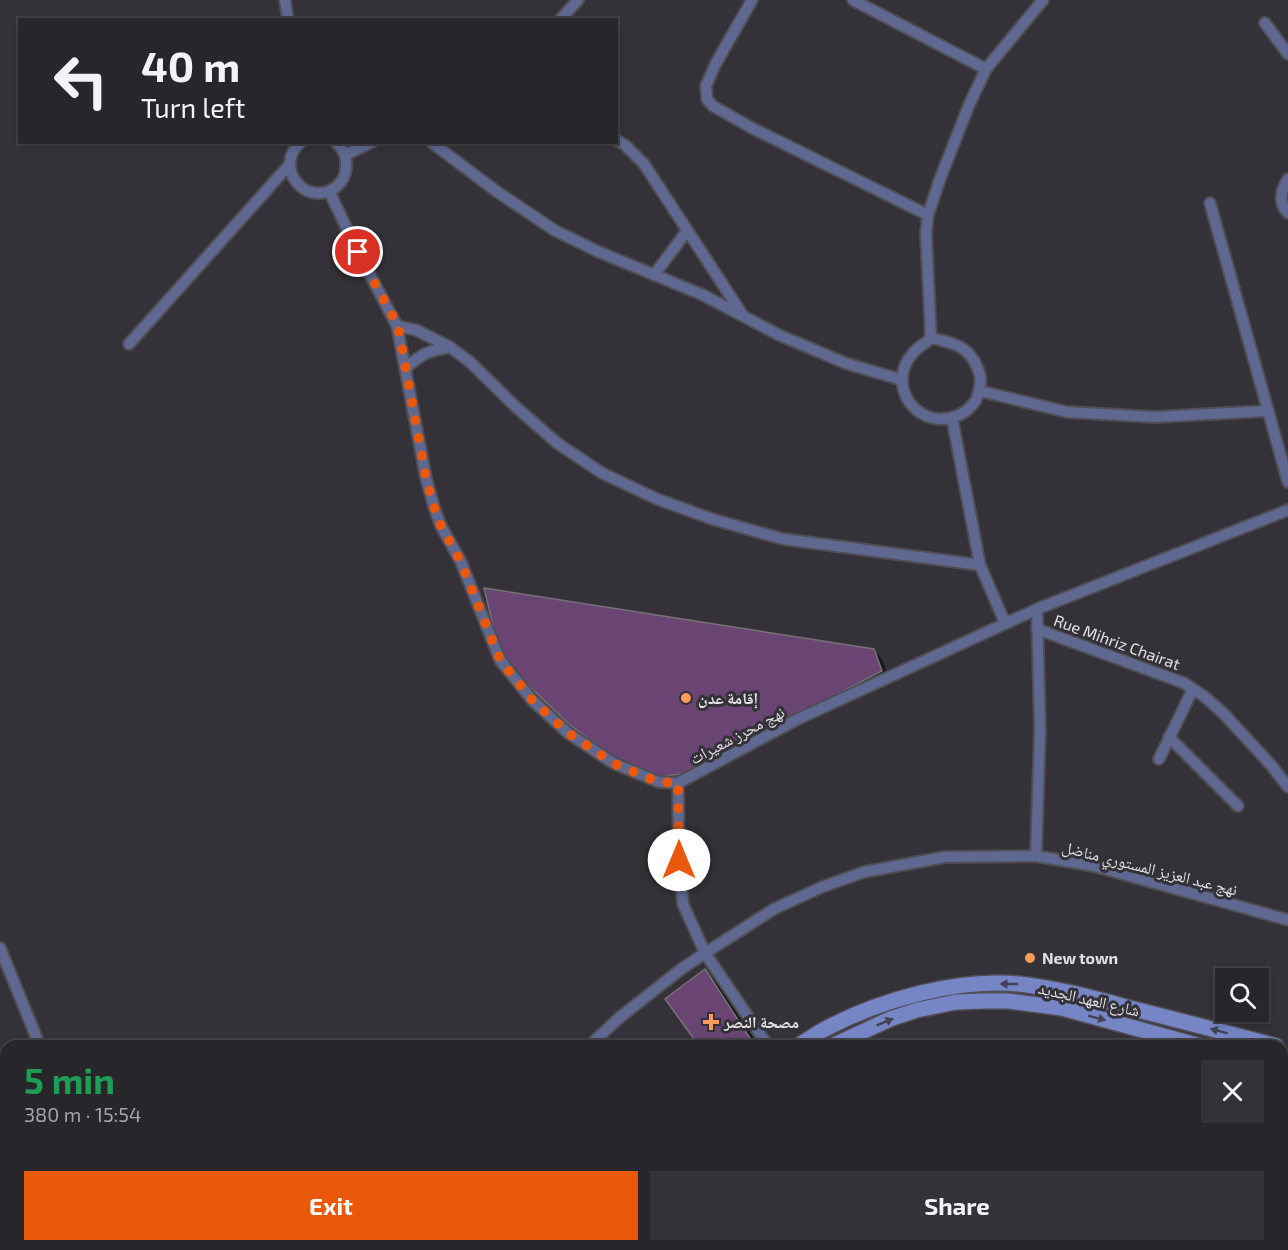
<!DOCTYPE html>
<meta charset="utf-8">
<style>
body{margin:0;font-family:"Exo 2","Noto Naskh Arabic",sans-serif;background:#333236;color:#f1f3f6;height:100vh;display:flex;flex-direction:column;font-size:22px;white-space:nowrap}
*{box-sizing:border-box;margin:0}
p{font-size:20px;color:#a4a5a8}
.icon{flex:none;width:33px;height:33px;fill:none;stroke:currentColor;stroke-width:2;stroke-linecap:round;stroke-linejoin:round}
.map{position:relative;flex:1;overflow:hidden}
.side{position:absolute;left:0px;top:1040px;width:1288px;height:212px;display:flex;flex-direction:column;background:#27262a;border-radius:18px 18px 0 0;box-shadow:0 3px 9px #0003,0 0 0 2px #434347}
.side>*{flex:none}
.top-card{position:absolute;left:18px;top:18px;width:600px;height:126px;border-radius:0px;box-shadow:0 3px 9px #0003,0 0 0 2px #434347;background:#27262a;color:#f1f3f6;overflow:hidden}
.tools{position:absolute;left:1215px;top:968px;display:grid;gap:12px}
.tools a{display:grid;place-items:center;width:54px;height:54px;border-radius:0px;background:#27262a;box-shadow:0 3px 9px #0003,0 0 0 2px #434347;font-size:30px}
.pin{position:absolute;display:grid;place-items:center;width:51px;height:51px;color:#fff;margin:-26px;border:3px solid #fff;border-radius:50%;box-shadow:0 2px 6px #0007}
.me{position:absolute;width:66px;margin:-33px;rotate:0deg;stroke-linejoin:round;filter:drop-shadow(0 0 4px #0008)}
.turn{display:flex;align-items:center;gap:21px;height:126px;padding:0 24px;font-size:27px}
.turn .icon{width:78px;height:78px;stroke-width:2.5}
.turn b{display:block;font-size:42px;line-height:51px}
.round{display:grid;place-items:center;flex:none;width:63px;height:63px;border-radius:0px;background:#333236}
.head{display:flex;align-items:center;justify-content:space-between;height:102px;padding:0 24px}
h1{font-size:36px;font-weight:700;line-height:45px;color:#1e9e55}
.cta{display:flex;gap:12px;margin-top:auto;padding:12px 24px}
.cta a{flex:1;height:69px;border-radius:0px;background:#ea580c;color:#fff;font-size:24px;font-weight:700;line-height:69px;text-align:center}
.cta a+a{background:#333236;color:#f1f3f6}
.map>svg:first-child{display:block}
.shadow{fill:#0007}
.building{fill:#6a4473;stroke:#777278;stroke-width:1.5}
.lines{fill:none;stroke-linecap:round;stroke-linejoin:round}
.street-casing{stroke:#504e54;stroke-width:14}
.secondary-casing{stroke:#504e54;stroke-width:18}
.street{stroke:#5e6891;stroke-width:10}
.secondary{stroke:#7685c5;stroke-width:15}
.oneway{fill:#414354}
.route{stroke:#ea580c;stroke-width:10;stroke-dasharray:0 18}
.poi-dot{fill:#ff9b59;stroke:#343238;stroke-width:2}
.labels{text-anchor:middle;stroke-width:6;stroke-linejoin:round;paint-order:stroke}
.street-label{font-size:16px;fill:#e2e1e5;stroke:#343238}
.poi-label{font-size:16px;font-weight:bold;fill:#e2e1e5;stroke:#343238;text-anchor:start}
</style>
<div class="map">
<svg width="1288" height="1250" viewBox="0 0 1288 1250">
<rect width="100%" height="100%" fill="#343238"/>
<g class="shadow">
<polygon points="873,650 882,659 890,680 692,781 666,785 626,767 580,733 502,658"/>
<polygon points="705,971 722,988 760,1046 701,1046"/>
</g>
<g class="building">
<polygon points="484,588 874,649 882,671 683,774 656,777 616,759 570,725 501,659"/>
<polygon points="705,969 755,1046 699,1046 665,999"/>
</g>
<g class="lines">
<g class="street-casing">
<g id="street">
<polyline points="285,0 288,20"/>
<polyline points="752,0 715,65 706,86 707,99 713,106 752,128 928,215"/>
<polyline points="853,0 986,69"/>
<polyline points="560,20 578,0"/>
<polyline points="1265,23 1288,54"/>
<polyline points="616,140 625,145 644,164 742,314"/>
<path d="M301,142C272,167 306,209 336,187C342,182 346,175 346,167C347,157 343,148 335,142"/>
<polyline points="431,142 496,191 554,230 599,252 703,295 779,335 845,363 902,380"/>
<polyline points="345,155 372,142"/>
<path d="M1288,179C1281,190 1278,203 1288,213"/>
<polyline points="329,191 358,252 397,326 426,478 434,507 440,524 461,562 500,660 533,701 568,733 613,763 659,782 678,783"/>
<polyline points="1210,203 1288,482"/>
<polyline points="654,275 687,231"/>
<polyline points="397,326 416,330 450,347 470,362 516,407 557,443 602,473 657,499 712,519 783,539 980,565"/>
<polyline points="931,338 926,233 928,215 940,179 969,105 986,69 1043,0"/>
<path d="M931,338C954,343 969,346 978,369C983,379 980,390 976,400C972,406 966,412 959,415C919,433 884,386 913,353C918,347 926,343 931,338Z"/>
<polyline points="129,344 290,164"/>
<path d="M406,368C422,353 429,351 450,347"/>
<polyline points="980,391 1067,412 1155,417 1267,411"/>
<polyline points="952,418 980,565 1005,623"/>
<polyline points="1037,629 1184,683 1205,697 1224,714 1271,765 1288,787"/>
<polyline points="1169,737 1238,806"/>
<polyline points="1159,759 1193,689"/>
<polyline points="1036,856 1040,729 1037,609"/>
<polyline points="0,948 40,1046"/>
<polyline points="589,1046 619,1018 680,970 705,953 774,909 822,887 864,872 945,857 1036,856 1094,866 1288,920"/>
<polyline points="768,1046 705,953 683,904 679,859 678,783 798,719 1037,609 1288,510"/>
<polyline points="1282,1193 1288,1195"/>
<polyline points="0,1226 6,1236"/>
<polyline points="12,1245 15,1250"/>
<polyline points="135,1245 138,1250"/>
<polyline points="444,1245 458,1250"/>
<polyline points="274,1250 274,1245"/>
<polyline points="360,1250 361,1245"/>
<polyline points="408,1250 409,1245"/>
<polyline points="484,1250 486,1245"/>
<polyline points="616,1250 618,1245"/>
<polyline points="813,1250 815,1245"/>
<polyline points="977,1250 985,1250"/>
<polyline points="1041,1250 1043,1245"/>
<polyline points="1164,1250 1165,1245"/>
<polyline points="1286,1250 1288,1246"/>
</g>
</g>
<g class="secondary-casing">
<g id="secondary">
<path d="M798,1046C807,1040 816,1034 825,1029C880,1000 957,978 1019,984C1058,988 1096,999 1134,1009C1181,1021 1228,1033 1276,1046"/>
<polyline points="832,1046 890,1019 917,1010 956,1002 984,1001 1008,1001 1062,1008 1200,1046"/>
<polyline points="1282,1067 1288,1069"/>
<polyline points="665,1250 667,1245"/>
<polyline points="687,1250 688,1245"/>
</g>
</g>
<use href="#street" class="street"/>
<use href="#secondary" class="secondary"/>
</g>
<defs><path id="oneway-solid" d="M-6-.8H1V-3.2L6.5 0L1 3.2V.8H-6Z" transform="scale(1.5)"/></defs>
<g class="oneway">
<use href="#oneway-solid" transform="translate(1009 984) rotate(-180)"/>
<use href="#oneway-solid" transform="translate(1097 1018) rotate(15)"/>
<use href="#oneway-solid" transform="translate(885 1022) rotate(-22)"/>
<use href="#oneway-solid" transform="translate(1219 1031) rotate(-165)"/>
</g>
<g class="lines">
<polyline class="route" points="358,252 398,326 426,478 434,507 440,524 461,562 500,660 533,701 568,733 613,763 658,782 678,783 679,860"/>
</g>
<g class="poi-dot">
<circle cx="686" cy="698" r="6"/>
<circle cx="1030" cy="958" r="6"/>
<path d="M708 1013h6v6h6v6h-6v6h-6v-6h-6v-6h6z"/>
</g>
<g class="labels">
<g class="street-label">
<text transform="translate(1117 642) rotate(20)" y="6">Rue Mihriz Chairat</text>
<text transform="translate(737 735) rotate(-28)" y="6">نهج محرز شعيرات</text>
<text transform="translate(1150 868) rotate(14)" y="6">نهج عبد العزيز المستوري مناضل</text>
<text transform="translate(1089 999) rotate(13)" y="6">شارع العهد الجديد</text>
</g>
<g class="poi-label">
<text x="698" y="704">إقامة عدن</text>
<text x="1042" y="964">New town</text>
<text x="724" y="1028">مصحة النصر</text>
</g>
</g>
</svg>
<div class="tools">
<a><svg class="icon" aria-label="search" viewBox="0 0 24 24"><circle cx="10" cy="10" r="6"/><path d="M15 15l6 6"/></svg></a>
</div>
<div class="pin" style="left:358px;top:252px;background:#d93025"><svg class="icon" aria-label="arrive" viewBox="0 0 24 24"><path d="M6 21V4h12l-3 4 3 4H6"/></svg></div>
<svg class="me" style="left:679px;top:860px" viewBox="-20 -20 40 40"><circle r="19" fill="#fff"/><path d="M0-13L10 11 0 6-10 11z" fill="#ea580c"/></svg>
<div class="top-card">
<div class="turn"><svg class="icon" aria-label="left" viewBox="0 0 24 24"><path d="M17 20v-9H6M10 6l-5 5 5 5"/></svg><div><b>40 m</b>Turn left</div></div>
</div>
<section class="side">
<div class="head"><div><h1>5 min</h1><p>380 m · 15:54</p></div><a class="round"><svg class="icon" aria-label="close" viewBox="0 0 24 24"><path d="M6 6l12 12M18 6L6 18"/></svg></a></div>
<div class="cta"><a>Exit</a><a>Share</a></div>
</section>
</div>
